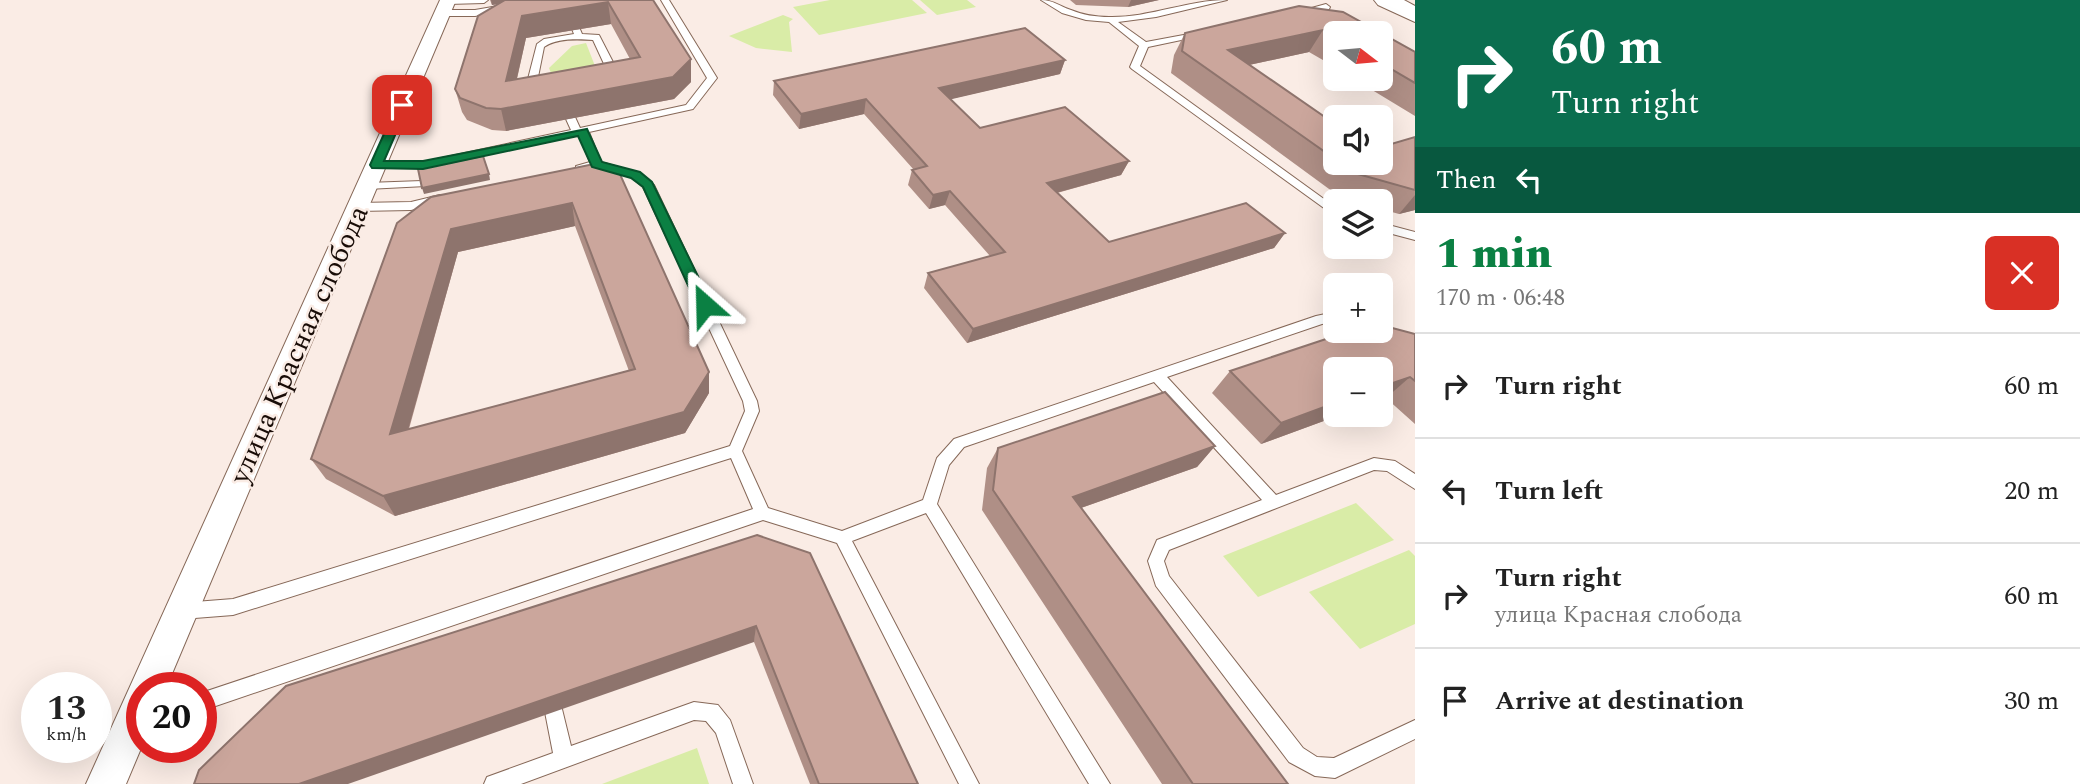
<!DOCTYPE html>
<meta charset="utf-8">
<style>
body{margin:0;font-family:Spectral,serif;background:#f2f2f2;color:#222;height:100vh;display:flex;flex-direction:column;font-size:26px;white-space:nowrap}
*{box-sizing:border-box;margin:0}
p{font-size:23px;color:#767676}
.icon{flex:none;width:38px;height:38px;fill:none;stroke:currentColor;stroke-width:2;stroke-linecap:round;stroke-linejoin:round}
.map{position:relative;flex:1;overflow:hidden}
.drawer{display:flex;flex-direction:column;background:#fff;width:665px}
.drawer>*{flex:none}
.hud{background:#0b6e4f;color:#fff;overflow:hidden}
.needle{width:46px;rotate:106deg}
.tools{position:absolute;left:1323px;top:21px;display:grid;gap:14px}
.tools a{display:grid;place-items:center;width:70px;height:70px;border-radius:10px;background:#fff;box-shadow:0 7px 28px #0002;font-size:35px}
.speed{position:absolute;left:21px;top:672px;display:flex;gap:14px;font-size:35px;font-weight:700;text-align:center}
.speed>*{display:grid;place-content:center;width:91px;height:91px;border-radius:50%;background:#fff;box-shadow:0 7px 28px #0002;line-height:1}
.speed small{font-size:18px;font-weight:400}
.speed .limit{border:10px solid #d22;background:#fff;color:#111}
.pin{position:absolute;display:grid;place-items:center;width:60px;height:60px;color:#fff;margin:-30px;border-radius:14px;box-shadow:0 4px 10px #0006}
.me{position:absolute;width:77px;margin:-38px;rotate:335deg;stroke-linejoin:round;filter:drop-shadow(0 0 5px #0008)}
.turn{display:flex;align-items:center;gap:24px;height:147px;padding:0 21px;font-size:32px}
.turn .icon{width:91px;height:91px;stroke-width:2.5}
.turn b{display:block;font-size:49px;line-height:60px}
.then{display:flex;align-items:center;height:66px;padding:0 21px;background:#0003;gap:14px;font-size:26px}
.round{display:grid;place-items:center;flex:none;width:74px;height:74px;border-radius:10px;background:#f2f2f2}
.head{display:flex;align-items:center;justify-content:space-between;height:119px;padding:0 21px}
h1{font-size:42px;font-weight:800;line-height:52px;color:#0b8043}
ul{padding:0;list-style:none}
li{display:flex;align-items:center;gap:21px;height:105px;padding:0 21px;border-top:2px solid #e0e0e0}
li div{flex:1}
li b{display:block;font-size:26px}
li em{font-style:normal}
main{display:flex;flex:1;min-height:0}
.map>svg:first-child{display:block}
.green{fill:#d9eca7}
.lines{fill:none;stroke-linecap:round;stroke-linejoin:round}
.lane-casing{stroke:#866858;stroke-width:2}
.street-casing{stroke:#866858;stroke-width:2}
.secondary-casing{stroke:#866858;stroke-width:2}
.lane{fill:#fff;fill-rule:evenodd}
.street{fill:#fff;fill-rule:evenodd}
.secondary{fill:#fff;fill-rule:evenodd}
.wall{fill:#af8f86;fill-rule:evenodd}
.shaded-wall{fill:#8e746d}
.building{fill:#cba69c;stroke:#8e746d;stroke-width:2;fill-rule:evenodd}
.route{fill:#0b8043;stroke:#07532c;stroke-width:2}
.labels{text-anchor:middle;stroke-width:5;stroke-linejoin:round;paint-order:stroke}
.street-label{font-size:28px;fill:#180c07;stroke:#faece5}
</style>
<main>
<div class="map">
<svg width="1415" height="784" viewBox="0 0 1415 784">
<rect width="100%" height="100%" fill="#faece5"/>
<g class="green">
<polygon points="830,0 912,0 927,13 819,35 793,7"/>
<polygon points="920,0 967,0 976,7 937,15"/>
<polygon points="783,15 793,19 789,22 792,52 756,48 729,36"/>
<polygon points="586,43 595,66 551,73 549,68 572,46"/>
<polygon points="1356,503 1394,540 1258,597 1223,556"/>
<polygon points="1409,550 1415,556 1415,624 1360,649 1309,592"/>
<polygon points="697,748 709,784 602,784"/>
</g>
<g class="lines">
<g class="lane-casing">
<g id="lane">
<polygon points="444,0 488,0 484,3 448,4"/>
<polygon points="661,0 669,0 717,78 693,109 589,132 601,162 639,173 654,185 757,401 759,411 742,451 768,508 842,531 923,500 937,458 954,439 1316,316 1335,312 1335,322 1322,324 1167,377 1276,495 1374,458 1395,461 1415,474 1415,489 1387,471 1374,470 1169,550 1164,561 1169,576 1303,748 1317,757 1334,758 1415,720 1415,739 1335,778 1315,776 1289,762 1156,586 1148,561 1157,540 1262,500 1154,382 964,447 949,465 937,504 1110,784 1089,784 926,513 852,541 979,784 959,784 837,543 763,520 201,711 201,693 753,509 731,458 233,615 182,619 176,617 173,611 176,605 182,603 233,599 730,446 745,411 743,401 643,187 631,177 596,167 576,170 576,166 590,162 579,135 423,168 376,168 371,165 376,162 423,162 571,130 566,119 571,116 575,117 580,128 686,105 707,78"/>
<path d="M1041,0C1053,0 1059,6 1071,10C1083,15 1096,17 1109,17C1149,18 1187,0 1227,0L1156,17L1118,22L1146,42L1205,31V35L1148,47L1140,66L1335,207V216L1132,69L1130,67L1139,46L1109,22L1086,20L1062,13Z"/>
<polygon points="1326,4 1330,7 1329,9 1301,15 1297,12"/>
<polygon points="504,5 507,6 507,10 475,16 443,16 439,13 443,10 475,10"/>
<path d="M576,26L579,27L582,34L599,35L615,66L609,73L594,74V70L603,68L605,66L593,40C578,39 557,38 544,47L538,77L551,83L546,86L530,81L528,79L537,44L544,39L574,34L572,29Z"/>
<polygon points="422,181 426,182 426,186 367,189 361,186 367,183"/>
<polygon points="440,195 446,199 444,202 411,210 358,211 352,207 358,203 411,202"/>
<polygon points="1381,223 1415,232 1415,240 1381,231"/>
<polygon points="694,702 718,705 730,720 753,784 733,784 716,733 706,721 694,720 521,784 484,784 487,777 553,753 545,712 547,705 554,703 561,705 571,746"/>
</g>
</g>
<g class="street-casing">
<polygon id="street" points="440,0 456,0 166,688 142,688 142,746 126,784 86,784"/>
</g>
<g class="secondary-casing">
<polygon id="secondary" points="1374,0 1404,0 1415,6 1415,22 1378,5"/>
</g>
<use href="#lane" class="lane"/>
<use href="#street" class="street"/>
<use href="#secondary" class="secondary"/>
</g>
<g class="wall">
<path d="M490,0H653L691,59V82L674,99L506,131L492,130L467,120L462,112L455,89L499,4L492,5ZM611,24L630,59L517,79L526,38Z"/>
<polygon points="1070,0 1159,0 1128,7 1076,5"/>
<polygon points="1299,6 1343,12 1415,52 1415,116 1354,79 1381,79 1381,33 1335,33 1335,67 1309,52 1249,65 1335,124 1335,163 1381,163 1381,147 1415,137 1415,210 1399,214 1381,209 1381,201 1354,201 1340,197 1171,73 1174,55 1185,33"/>
<polygon points="1065,60 1060,74 950,99 980,128 1129,161 1121,175 1057,193 1109,242 1285,233 1274,248 967,343 924,288 928,273 990,256 945,205 929,209 908,185 912,170 914,170 864,114 799,129 773,95 774,81"/>
<path d="M594,164L709,372V393L685,433L395,516L326,479L311,459L397,223ZM575,226L629,371L409,429L458,252Z"/>
<polygon points="1415,334 1415,424 1386,398 1381,400 1381,369 1335,415 1340,415 1261,444 1212,393 1230,371"/>
<polygon points="1215,446 1197,467 1081,508 1288,784 1162,784 982,510 987,468 998,448"/>
<polygon points="757,535 918,784 810,784 754,642"/>
</g>
<g class="shaded-wall">
<polygon points="491,0 520,0 492,5"/>
<polygon points="1131,0 1159,0 1128,7"/>
<polygon points="608,2 611,24 526,38 511,104 506,81 522,16"/>
<polygon points="1323,30 1309,52 1216,72 1228,50"/>
<polygon points="691,59 691,82 674,99 506,131 501,109"/>
<polygon points="1065,60 1060,74 935,103 939,88"/>
<polygon points="866,99 864,114 799,129 801,114"/>
<polygon points="1129,161 1121,175 1041,197 1047,183"/>
<polygon points="489,174 490,180 424,194 422,188"/>
<polygon points="950,191 945,205 929,209 933,195"/>
<polygon points="1415,195 1415,210 1399,214"/>
<polygon points="572,203 575,226 458,252 401,455 390,434 451,229"/>
<polygon points="1285,233 1274,248 967,343 973,329"/>
<polygon points="709,372 709,393 685,433 395,516 383,496"/>
<polygon points="1410,377 1386,398 1381,400 1381,387"/>
<polygon points="1335,403 1335,415 1340,415 1261,444 1281,423"/>
<polygon points="1215,446 1197,467 1058,516 1073,497"/>
<polygon points="756,626 754,642 348,784 299,784"/>
</g>
<g class="building">
<path d="M505,0H653L691,59L673,77L501,109L486,108L460,98L455,89L478,16ZM608,2L640,57L506,81L522,16Z"/>
<polygon points="1299,6 1343,12 1415,52 1415,83 1381,63 1381,33 1335,33 1335,37 1323,30 1228,50 1335,124 1335,159 1182,51 1185,33"/>
<polygon points="1025,28 1065,60 939,88 980,128 1065,107 1129,161 1047,183 1109,242 1246,203 1285,233 973,329 928,273 1005,252 950,191 933,195 912,170 927,166 866,99 801,114 774,81"/>
<polygon points="1415,137 1415,190 1358,174 1341,163 1381,163 1381,147"/>
<polygon points="483,156 489,174 422,188 418,169"/>
<path d="M594,164L619,172L709,372L684,412L383,496L311,459L397,223L431,197ZM572,203L635,369L390,434L451,229Z"/>
<polygon points="1381,325 1415,334 1415,381 1410,377 1381,387 1381,369 1335,369 1335,403 1281,423 1230,371 1350,331 1381,331"/>
<polygon points="1165,392 1215,446 1073,497 1288,784 1193,784 993,490 998,448"/>
<polygon points="757,535 810,553 918,784 819,784 756,626 299,784 194,784 199,770 286,686"/>
</g>
<polygon class="route" points="402,102 408,105 384,161 423,161 587,129 602,162 640,172 652,182 712,305 710,309 705,310 697,305 643,187 631,178 592,167 578,136 423,169 372,168 370,165 397,105"/>
<g class="labels">
<g class="street-label">
<text transform="translate(298 344) rotate(-66)" y="10">улица Красная слобода</text>
</g>
</g>
</svg>
<div class="tools">
<a><svg class="needle" viewBox="-14 -14 28 28"><path d="M0-13l5 13h-10z" fill="#e53935"/><path d="M0 13l5-13h-10z" fill="#767676"/></svg></a>
<a><svg class="icon" aria-label="sound" viewBox="0 0 24 24"><path d="M4 9h4l5-4v14l-5-4H4zM17 9q2 3 0 6"/></svg></a>
<a><svg class="icon" aria-label="layers" viewBox="0 0 24 24"><path d="M12 4l9 5-9 5-9-5zM3 14l9 5 9-5"/></svg></a>
<a>+</a>
<a>−</a>
</div>
<div class="speed"><div>13<small>km/h</small></div><div class="limit">20</div></div>
<div class="pin" style="left:402px;top:105px;background:#d93025"><svg class="icon" aria-label="arrive" viewBox="0 0 24 24"><path d="M6 21V4h12l-3 4 3 4H6"/></svg></div>
<svg class="me" style="left:705px;top:305px" viewBox="-20 -20 40 40"><path d="M0-17L14 15 0 8-14 15z" fill="#0b8043" stroke="#fff" stroke-width="4"/></svg>
</div>
<section class="drawer">
<div class="hud">
<div class="turn"><svg class="icon" aria-label="right" viewBox="0 0 24 24"><path d="M7 20v-9h11M14 6l5 5-5 5"/></svg><div><b>60 m</b>Turn right</div></div>
<div class="then">Then<svg class="icon" aria-label="left" viewBox="0 0 24 24"><path d="M17 20v-9H6M10 6l-5 5 5 5"/></svg></div>
</div>
<div class="head"><div><h1>1 min</h1><p>170 m · 06:48</p></div><a class="round" style="background:#d93025;color:#fff"><svg class="icon" aria-label="close" viewBox="0 0 24 24"><path d="M6 6l12 12M18 6L6 18"/></svg></a></div>
<ul>
<li><svg class="icon" aria-label="right" viewBox="0 0 24 24"><path d="M7 20v-9h11M14 6l5 5-5 5"/></svg><div><b>Turn right</b></div><em>60 m</em></li>
<li><svg class="icon" aria-label="left" viewBox="0 0 24 24"><path d="M17 20v-9H6M10 6l-5 5 5 5"/></svg><div><b>Turn left</b></div><em>20 m</em></li>
<li><svg class="icon" aria-label="right" viewBox="0 0 24 24"><path d="M7 20v-9h11M14 6l5 5-5 5"/></svg><div><b>Turn right</b><p>улица Красная слобода</p></div><em>60 m</em></li>
<li><svg class="icon" aria-label="arrive" viewBox="0 0 24 24"><path d="M6 21V4h12l-3 4 3 4H6"/></svg><div><b>Arrive at destination</b></div><em>30 m</em></li>
</ul>
</section>
</main>
